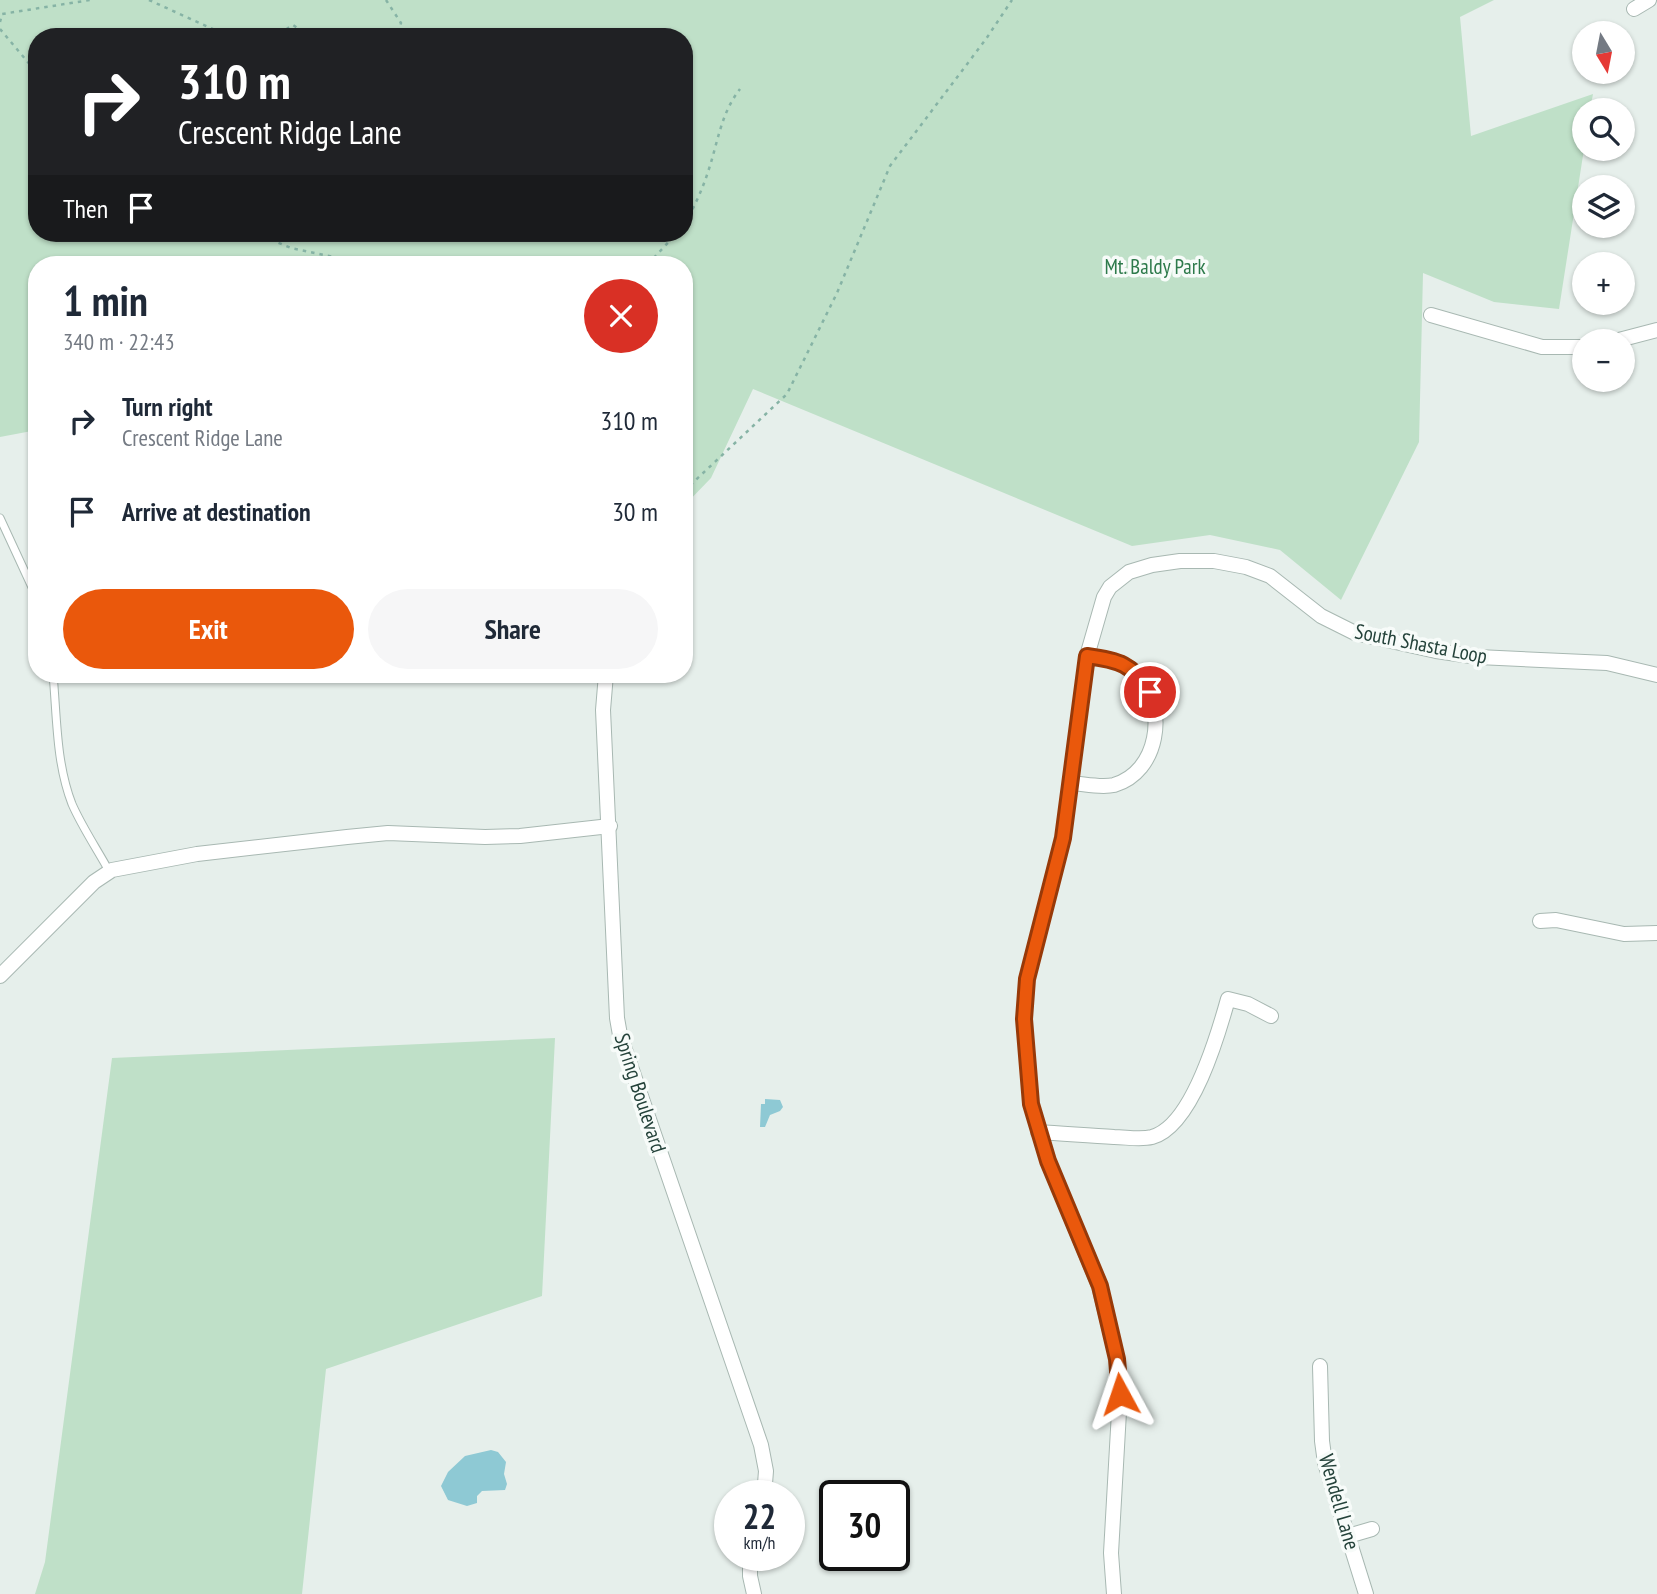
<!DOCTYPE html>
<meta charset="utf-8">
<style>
body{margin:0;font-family:"PT Sans Narrow",sans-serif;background:#f6f6f7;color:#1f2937;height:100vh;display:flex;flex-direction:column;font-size:26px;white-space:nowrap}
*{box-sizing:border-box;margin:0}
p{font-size:23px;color:#747a83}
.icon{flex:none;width:38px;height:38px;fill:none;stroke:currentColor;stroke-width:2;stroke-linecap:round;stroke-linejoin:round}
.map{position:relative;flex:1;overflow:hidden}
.sheet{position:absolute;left:28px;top:256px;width:665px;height:427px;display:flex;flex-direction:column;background:#fff;border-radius:28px;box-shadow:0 2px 5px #0004}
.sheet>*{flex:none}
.top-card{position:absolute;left:28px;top:28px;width:665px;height:214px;border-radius:28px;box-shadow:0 2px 5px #0004;background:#202124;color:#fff;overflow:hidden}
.needle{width:46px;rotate:170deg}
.controls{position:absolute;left:1572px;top:21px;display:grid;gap:14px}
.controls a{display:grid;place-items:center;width:63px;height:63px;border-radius:50%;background:#fff;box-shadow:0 2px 5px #0004;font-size:35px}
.speed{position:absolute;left:714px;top:1480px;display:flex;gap:14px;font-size:35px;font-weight:700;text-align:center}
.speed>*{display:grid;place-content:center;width:91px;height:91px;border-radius:50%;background:#fff;box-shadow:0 2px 5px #0004;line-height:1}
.speed small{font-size:18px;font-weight:400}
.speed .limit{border:4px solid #111;border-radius:10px;background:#fff;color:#111}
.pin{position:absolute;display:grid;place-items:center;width:60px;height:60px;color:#fff;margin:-30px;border:4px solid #fff;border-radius:50%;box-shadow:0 2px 7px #0007}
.me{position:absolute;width:77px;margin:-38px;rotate:355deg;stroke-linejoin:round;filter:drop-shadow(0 0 5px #0008)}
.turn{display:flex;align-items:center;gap:24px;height:147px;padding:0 35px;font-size:32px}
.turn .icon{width:91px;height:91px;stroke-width:2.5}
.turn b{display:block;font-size:49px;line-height:60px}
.then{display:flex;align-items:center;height:66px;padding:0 35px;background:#0003;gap:14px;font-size:26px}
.round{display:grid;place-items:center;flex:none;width:74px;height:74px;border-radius:37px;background:#f6f6f7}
.headline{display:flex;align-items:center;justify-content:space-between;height:119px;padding:0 35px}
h1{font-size:42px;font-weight:700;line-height:52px}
.button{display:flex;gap:14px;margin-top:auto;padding:14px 35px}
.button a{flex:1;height:80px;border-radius:42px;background:#ea580c;color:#fff;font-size:28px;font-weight:700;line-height:80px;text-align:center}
.button a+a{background:#f6f6f7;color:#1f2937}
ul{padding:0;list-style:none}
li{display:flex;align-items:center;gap:21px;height:91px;padding:0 35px}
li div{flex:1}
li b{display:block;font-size:26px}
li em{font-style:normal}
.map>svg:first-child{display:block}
.green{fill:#bfe0c8;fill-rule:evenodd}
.water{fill:#8ec9d4}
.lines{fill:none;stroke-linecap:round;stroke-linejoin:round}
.service-casing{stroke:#a8b8b2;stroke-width:9}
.minor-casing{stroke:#a8b8b2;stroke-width:16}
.path{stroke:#86b3a5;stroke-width:2.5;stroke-dasharray:3.5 5;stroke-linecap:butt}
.service{stroke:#fff;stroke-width:7}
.minor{stroke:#fff;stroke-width:14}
.route-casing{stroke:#983908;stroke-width:18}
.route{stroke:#ea580c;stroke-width:12}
.labels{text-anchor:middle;stroke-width:7;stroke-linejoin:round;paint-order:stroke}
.park-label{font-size:21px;fill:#2d7a4b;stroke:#f7fbf9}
.street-label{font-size:21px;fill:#24423a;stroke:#f7fbf9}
</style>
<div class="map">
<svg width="1657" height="1594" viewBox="0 0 1657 1594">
<rect width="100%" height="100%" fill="#e6efeb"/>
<g class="green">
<path d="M0,0H1494L1460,17L1471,136L1593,94L1590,110H1584V149L1559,309L1494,302L1423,273L1419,442L1341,600L1280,550L1210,535L1132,546L753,389L711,478L684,506V264H37V430L0,437ZM37,37H684V233H37Z"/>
<polygon points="555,1038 542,1296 326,1369 302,1594 35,1594 45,1562 112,1058"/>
</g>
<g class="water">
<polygon points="765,1099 780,1100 783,1107 780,1111 770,1115 765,1127 760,1127 761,1104 765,1104"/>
<polygon points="491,1450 498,1452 506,1462 504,1474 507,1484 505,1490 482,1491 477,1496 477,1503 467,1506 448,1500 441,1486 448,1472 465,1456"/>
</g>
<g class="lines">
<g class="service-casing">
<g id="service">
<polyline points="0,518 37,598"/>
<path d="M53,674C57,717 56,763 72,804C82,827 97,849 109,871"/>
</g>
</g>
<g class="minor-casing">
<g id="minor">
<polyline points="1634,9 1649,0"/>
<polyline points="1431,315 1542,347 1584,347"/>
<polyline points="1615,341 1657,330"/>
<polyline points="606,674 603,710 617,1018 620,1035 761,1445 766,1471 764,1496"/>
<path d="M1071,783C1085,784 1101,788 1114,785C1159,772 1167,709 1140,677C1127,661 1106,658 1087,656"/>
<polyline points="1540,921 1556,920 1624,934 1657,933"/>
<polyline points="0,976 94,882 112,870 197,854 347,837 388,833 485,837 520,836 610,826"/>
<path d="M1038,1132C1064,1134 1089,1135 1114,1137C1126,1137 1140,1140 1152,1137C1192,1126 1218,1035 1228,999L1248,1004L1271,1016"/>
<polyline points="1320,1366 1322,1441 1325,1463 1366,1594"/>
<polyline points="1348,1536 1372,1529"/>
<polyline points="750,1556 750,1576 754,1594"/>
<polyline points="1114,1594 1111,1553 1120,1394 1117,1359 1099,1286 1048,1161 1031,1104 1024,1019 1027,979 1063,838 1087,656 1104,597 1110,587 1129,572 1152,565 1180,561 1214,561 1246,567 1270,576 1321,616 1355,633 1436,651 1478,657 1607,663 1657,675"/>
</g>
</g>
<g class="path">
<polyline points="149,0 215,30 238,37"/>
<polyline points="386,0 401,23 397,37"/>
<polyline points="0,22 2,14 90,0"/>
<polyline points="0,29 37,73"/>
<polyline points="286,37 285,30 293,25 311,37"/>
<path d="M684,224C699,200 708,175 715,148C721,126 726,107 740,89"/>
<polyline points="255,233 291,248 367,264"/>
<polyline points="648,264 677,233"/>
<polyline points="684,491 787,394 837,293 890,166 986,39 1012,0"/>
</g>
<use href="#service" class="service"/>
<use href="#minor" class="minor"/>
</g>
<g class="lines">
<g class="route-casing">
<path id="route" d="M1120,1394L1117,1359L1100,1286L1048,1161L1031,1104L1024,1019L1027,979L1063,838L1087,656C1118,660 1133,664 1150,692"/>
</g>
<use href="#route" class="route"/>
</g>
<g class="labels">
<g class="park-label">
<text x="1155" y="274">Mt. Baldy Park</text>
</g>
<g class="street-label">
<text transform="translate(1421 644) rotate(11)" y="7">South Shasta Loop</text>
<text transform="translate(640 1093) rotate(72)" y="7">Spring Boulevard</text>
<text transform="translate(1339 1502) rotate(74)" y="7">Wendell Lane</text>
</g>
</g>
</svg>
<div class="controls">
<a><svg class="needle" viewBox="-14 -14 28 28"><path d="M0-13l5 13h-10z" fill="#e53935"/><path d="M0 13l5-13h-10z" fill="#747a83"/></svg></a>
<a><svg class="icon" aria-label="search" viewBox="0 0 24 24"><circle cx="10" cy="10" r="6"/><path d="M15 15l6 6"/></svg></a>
<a><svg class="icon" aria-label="layers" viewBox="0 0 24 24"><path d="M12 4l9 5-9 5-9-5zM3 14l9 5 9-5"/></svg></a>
<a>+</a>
<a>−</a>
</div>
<div class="speed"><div>22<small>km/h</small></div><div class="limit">30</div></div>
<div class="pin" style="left:1150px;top:692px;background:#d93025"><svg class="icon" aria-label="arrive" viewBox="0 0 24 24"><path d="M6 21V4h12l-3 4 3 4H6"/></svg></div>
<svg class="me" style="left:1120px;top:1394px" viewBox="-20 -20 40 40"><path d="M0-17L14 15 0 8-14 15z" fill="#ea580c" stroke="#fff" stroke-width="4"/></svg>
<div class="top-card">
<div class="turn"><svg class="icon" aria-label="right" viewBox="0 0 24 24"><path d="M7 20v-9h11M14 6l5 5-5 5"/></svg><div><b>310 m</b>Crescent Ridge Lane</div></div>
<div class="then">Then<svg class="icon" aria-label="arrive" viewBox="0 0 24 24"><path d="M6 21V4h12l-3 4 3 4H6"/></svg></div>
</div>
<section class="sheet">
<div class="headline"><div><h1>1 min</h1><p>340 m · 22:43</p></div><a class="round" style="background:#d93025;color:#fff"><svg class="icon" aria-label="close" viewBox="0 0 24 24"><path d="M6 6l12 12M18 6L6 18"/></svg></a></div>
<ul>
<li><svg class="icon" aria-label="right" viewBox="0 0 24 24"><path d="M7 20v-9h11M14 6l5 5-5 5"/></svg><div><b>Turn right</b><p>Crescent Ridge Lane</p></div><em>310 m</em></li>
<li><svg class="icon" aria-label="arrive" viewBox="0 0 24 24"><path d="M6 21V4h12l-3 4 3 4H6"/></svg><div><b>Arrive at destination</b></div><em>30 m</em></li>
</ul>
<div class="button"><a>Exit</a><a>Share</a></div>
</section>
</div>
